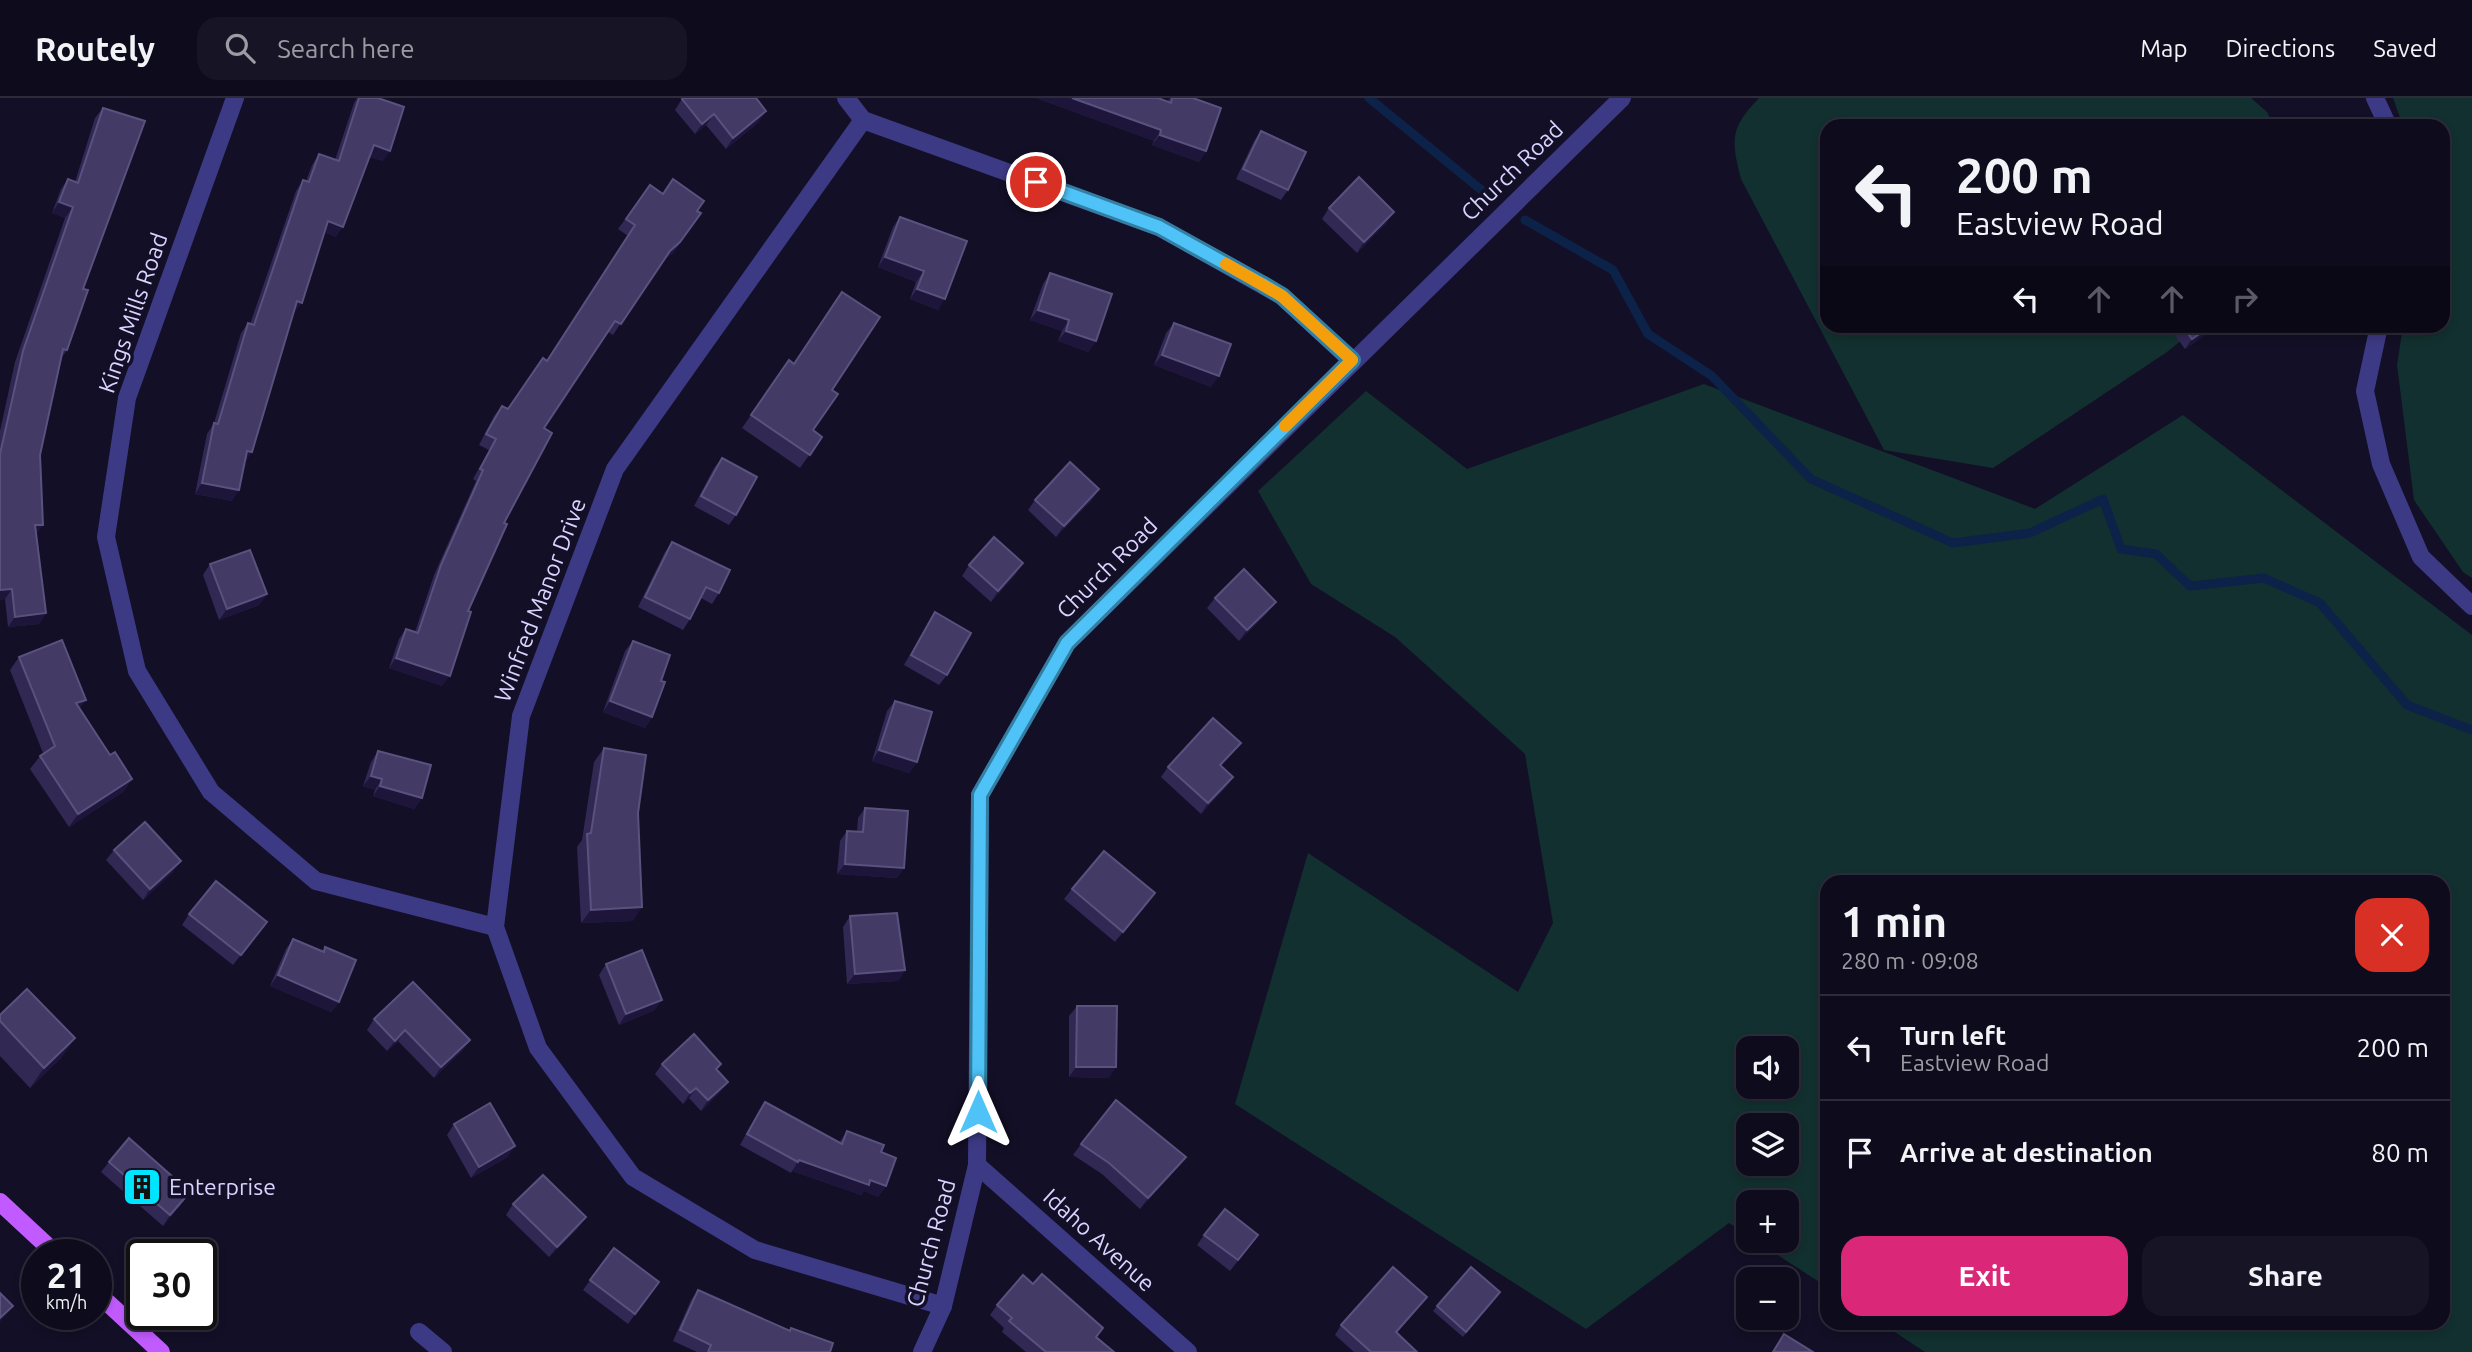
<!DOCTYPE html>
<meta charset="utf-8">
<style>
body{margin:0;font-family:Ubuntu,sans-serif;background:#171425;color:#f1f3f6;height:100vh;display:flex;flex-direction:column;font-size:26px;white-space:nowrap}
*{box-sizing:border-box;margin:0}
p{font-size:23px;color:#9b9ba3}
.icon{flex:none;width:38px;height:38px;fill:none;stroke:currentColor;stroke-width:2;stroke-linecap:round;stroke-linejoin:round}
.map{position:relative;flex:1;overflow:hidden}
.side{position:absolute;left:1820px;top:777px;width:630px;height:455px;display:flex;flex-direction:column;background:#0e0b1c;border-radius:21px;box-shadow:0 4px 10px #0003,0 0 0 2px #2e2b3b}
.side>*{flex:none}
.top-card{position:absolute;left:1820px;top:21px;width:630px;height:214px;border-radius:21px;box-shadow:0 4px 10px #0003,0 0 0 2px #2e2b3b;background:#0e0b1c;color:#f1f3f6;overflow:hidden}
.tools{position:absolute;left:1736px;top:938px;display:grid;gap:14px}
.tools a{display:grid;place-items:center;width:63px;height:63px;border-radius:14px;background:#0e0b1c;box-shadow:0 4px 10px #0003,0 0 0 2px #2e2b3b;font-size:35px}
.speed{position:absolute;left:21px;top:1141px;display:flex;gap:14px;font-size:35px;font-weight:700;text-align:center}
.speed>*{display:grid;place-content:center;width:91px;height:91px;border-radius:50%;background:#0e0b1c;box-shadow:0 4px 10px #0003,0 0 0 2px #2e2b3b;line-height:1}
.speed small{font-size:18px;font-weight:400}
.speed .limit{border:4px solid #111;border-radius:10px;background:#fff;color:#111}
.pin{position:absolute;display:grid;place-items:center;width:60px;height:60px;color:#fff;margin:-30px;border:4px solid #fff;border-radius:50%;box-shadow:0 2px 7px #0007}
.me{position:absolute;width:77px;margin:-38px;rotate:0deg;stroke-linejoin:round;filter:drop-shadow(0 0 5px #0008)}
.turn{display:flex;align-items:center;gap:24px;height:147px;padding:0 21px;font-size:32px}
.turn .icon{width:91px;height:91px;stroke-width:2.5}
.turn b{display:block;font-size:49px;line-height:60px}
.lanes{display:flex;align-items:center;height:66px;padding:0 21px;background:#0003;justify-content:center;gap:35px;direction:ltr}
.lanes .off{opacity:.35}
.round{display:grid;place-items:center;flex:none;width:74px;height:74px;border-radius:21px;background:#171425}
.summary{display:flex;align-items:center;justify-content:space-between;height:119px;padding:0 21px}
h1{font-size:42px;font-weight:700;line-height:52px}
.cta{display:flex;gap:14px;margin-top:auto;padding:14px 21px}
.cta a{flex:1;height:80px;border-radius:21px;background:#db2777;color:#fff;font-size:28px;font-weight:700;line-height:80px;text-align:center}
.cta a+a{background:#171425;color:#f1f3f6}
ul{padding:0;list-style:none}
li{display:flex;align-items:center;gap:21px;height:105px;padding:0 21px;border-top:2px solid #2e2b3b}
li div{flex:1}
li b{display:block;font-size:26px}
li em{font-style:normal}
header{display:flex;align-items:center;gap:42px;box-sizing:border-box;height:98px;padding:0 35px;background:#0e0b1c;border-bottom:2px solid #2e2b3b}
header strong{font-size:33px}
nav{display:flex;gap:38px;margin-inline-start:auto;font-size:24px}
.search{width:490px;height:63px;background:#171425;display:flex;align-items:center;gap:18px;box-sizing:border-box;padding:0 24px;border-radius:21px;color:#9b9ba3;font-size:26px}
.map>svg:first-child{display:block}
.green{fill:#12302f;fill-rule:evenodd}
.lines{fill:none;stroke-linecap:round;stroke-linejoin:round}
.stream{stroke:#0c2248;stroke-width:9}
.minor{stroke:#3d3a85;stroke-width:18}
.major{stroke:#c25bff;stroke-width:18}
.wall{fill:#312854}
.shaded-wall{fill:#1d163a}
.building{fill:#433a66;stroke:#5a527e;stroke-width:2}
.route-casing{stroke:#337fa1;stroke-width:18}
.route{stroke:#4fc3f7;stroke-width:12}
.slow{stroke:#f59e0b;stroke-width:12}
.labels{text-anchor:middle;stroke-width:7;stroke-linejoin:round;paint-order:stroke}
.street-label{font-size:23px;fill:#d9d4ff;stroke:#130f26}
.poi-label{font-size:23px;fill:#d9d4ff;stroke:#130f26;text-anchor:start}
</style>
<header>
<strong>Routely</strong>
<div class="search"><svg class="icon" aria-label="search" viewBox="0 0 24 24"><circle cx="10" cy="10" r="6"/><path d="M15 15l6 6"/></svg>Search here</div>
<nav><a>Map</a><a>Directions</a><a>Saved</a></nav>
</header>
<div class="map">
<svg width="2472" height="1254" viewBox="0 0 2472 1254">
<rect width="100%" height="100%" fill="#130f26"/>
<g class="green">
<path d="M1759,0H2251L2267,14L2274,28H1827V228H2199L2167,254L1993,370L1884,352L1741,81C1731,42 1730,30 1759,0Z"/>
<polygon points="2393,0 2472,0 2472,480 2463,474 2414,402 2397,267 2403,228 2443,228 2443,28 2403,28"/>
<path d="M1704,286L2035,411L2183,317L2472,537V1254H1925L1881,1225H2443V784H1827V1189L1756,1143H1787V1104H1748V1137L1729,1125L1586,1231L1235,1006L1308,755L1518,894L1553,825L1525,656L1395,539L1311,486L1258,393L1366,293L1467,371ZM1787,950V989H1748V950ZM1787,1027V1066H1748V1027Z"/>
</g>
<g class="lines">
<g class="stream">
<polyline points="1369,0 1490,99"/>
<polyline points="1525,122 1613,172 1648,236 1712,278 1811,381 1953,445 2030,435 2103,401 2121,451 2156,456 2190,488 2264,480 2320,505 2407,607 2472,632"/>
</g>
<g class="minor">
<polyline points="235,0 127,300 106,439 137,573 211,694 316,783 495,829"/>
<polyline points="846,0 863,22 1159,129 1282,198 1351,262"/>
<polyline points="2375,0 2388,28"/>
<polyline points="863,22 615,371 521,618 495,829 538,950 633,1079 755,1152 943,1208"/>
<polyline points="2379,228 2365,293 2381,366 2421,459 2472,508"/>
<polyline points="977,1067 1188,1254"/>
<polyline points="419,1234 443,1254"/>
<polyline points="922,1254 943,1208 977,1067 980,697 1067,545 1622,0"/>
</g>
<g class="major">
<polyline points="0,1104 57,1157"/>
<polyline points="96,1194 161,1254"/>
</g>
</g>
<g class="wall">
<polygon points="357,0 359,0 383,63 370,59 336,139 324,134 294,215 232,403 195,396 207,336 214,325 241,235 248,225 250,226 296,93 303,82 306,83 312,67 319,56 335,62 354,5"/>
<polygon points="1036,0 1158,0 1167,4 1170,0 1193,0 1206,53 1199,64 1152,47 1154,43"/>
<polygon points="682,1 759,24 726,51 706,27 695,36 675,12"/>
<polygon points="103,10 83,191 67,252 62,259 40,357 36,436 46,515 39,526 8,529 5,501 0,502 0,333 15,264 65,120 52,115 61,91 68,81 75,84 95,20"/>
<polygon points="1261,33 1288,92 1281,102 1236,81 1254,43"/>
<polygon points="650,87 663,96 701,115 673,155 663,162 613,237 608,234 544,330 468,513 442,588 389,570 399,541 406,531 415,534 434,477 476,383 473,381 489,352 479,347 494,318 502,308 508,311 547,263 628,138 618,131"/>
<polygon points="1329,110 1387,124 1357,155 1322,121"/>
<polygon points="900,119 938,212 910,201 916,184 878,169 893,129"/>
<polygon points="1050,175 1096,243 1088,254 1058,243 1062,233 1030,222 1043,186"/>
<polygon points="1174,225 1211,289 1154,267 1166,235"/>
<polygon points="2168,228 2218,228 2185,251"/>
<polygon points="789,262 832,292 813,332 822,339 800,370 742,330"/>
<polygon points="722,360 736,417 729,427 694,408 714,370"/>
<polygon points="1099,391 1092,402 1056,439 1028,412 1035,402"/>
<polygon points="672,444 719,495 712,506 701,500 690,521 683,532 638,509 665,454"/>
<polygon points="210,466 267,496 259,507 219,522 203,477"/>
<polygon points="969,467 1016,476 991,504 962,478"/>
<polygon points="1215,500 1268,514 1239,543 1207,510"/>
<polygon points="935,514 947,577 939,587 904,567 928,525"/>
<polygon points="633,543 661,583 652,619 645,630 603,614 625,553"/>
<polygon points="19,559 80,611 110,657 132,681 123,694 69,729 30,671 40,658 43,655 10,572"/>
<polygon points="895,603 917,664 909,675 872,663 887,613"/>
<polygon points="1241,645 1233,655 1221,668 1233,679 1226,689 1201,716 1161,679 1168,669"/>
<polygon points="604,650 633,823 581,825 577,749 582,742 594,664"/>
<polygon points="378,653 422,700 414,711 373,698 375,692 363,688 371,664"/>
<polygon points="865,710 904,770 897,780 837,776 840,743 847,733 857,733 858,720"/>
<polygon points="114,752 173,774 143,802 106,762"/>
<polygon points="1072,791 1155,795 1115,844 1064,801"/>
<polygon points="189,816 267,824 233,867 182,827"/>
<polygon points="850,818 905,872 898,883 847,886 843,829"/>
<polygon points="293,841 323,853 325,849 339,904 331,914 270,888 286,851"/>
<polygon points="606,866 655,912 619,927 599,877"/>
<polygon points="1077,908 1109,980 1069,979 1069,918"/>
<polygon points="0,917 75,940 61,960 30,990 0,958"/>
<polygon points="374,921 470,942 462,953 434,980 398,943 387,953 367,932"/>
<polygon points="662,966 717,972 728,984 720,994 701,1013 689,1000 683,1006 655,976"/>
<polygon points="765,1004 839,1045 847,1033 881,1054 886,1088 878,1099 864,1093 861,1097 792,1073 791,1075 740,1047 758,1014"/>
<polygon points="454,1026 508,1059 471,1080 447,1037"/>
<polygon points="1081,1046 1186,1059 1178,1069 1140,1111 1102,1076 1073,1057"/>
<polygon points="109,1064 190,1094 183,1104 163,1128 101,1074"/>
<polygon points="513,1106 578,1130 549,1159 506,1117"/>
<polygon points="1204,1137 1258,1137 1230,1173 1197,1147"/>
<polygon points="614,1150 659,1184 628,1226 583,1192"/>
<polygon points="1033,1186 1103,1230 1096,1240 1114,1254 1026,1254 1002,1234 1004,1230 990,1217 997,1207"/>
<polygon points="698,1192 789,1233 791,1230 830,1254 697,1254 673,1243 691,1202"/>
<polygon points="1500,1194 1463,1239 1433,1213 1437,1208"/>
<polygon points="1420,1208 1397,1235 1417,1254 1354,1254 1335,1237 1341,1227"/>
</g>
<g class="shaded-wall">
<polygon points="1036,0 1072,0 1161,32 1154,43"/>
<polygon points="766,13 759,24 726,51 733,40"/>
<polygon points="714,16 706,27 695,36 702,26"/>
<polygon points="1160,37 1206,53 1199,64 1152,47"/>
<polygon points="374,47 390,53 383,63 367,58"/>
<polygon points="59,104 73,109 65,120 52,115"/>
<polygon points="1394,114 1387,124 1357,155 1364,144"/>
<polygon points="328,123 343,129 336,139 321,133"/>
<polygon points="680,144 673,155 662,163 670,153"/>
<polygon points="885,159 924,173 916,184 878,169"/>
<polygon points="917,191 945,201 938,212 910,201"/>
<polygon points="297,203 302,205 294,215 290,214"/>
<polygon points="1038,212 1069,222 1062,233 1030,222"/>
<polygon points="2211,228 2218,228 2185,251 2192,241"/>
<polygon points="1066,233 1096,243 1088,254 1058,243"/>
<polygon points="1162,257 1219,278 1211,289 1154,267"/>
<polygon points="247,353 252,354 245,365"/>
<polygon points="202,385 239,392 232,403 195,396"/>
<polygon points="1099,391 1092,402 1056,439 1064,428"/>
<polygon points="35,427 43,427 36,437"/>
<polygon points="1023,465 1016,476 991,504 998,493"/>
<polygon points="12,491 5,501 0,502 0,492"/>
<polygon points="267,496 259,507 219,522 227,511"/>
<polygon points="1276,504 1268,514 1239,543 1247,532"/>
<polygon points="46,515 39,526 8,529 15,519"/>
<polygon points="396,560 450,578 442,588 389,570"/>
<polygon points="86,602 77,615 76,605"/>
<polygon points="610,603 652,619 645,630 603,614"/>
<polygon points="1241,645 1233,655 1213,678 1220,667"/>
<polygon points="879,652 917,664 909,675 872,663"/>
<polygon points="371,678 382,681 375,692 363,688"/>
<polygon points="1233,679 1226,689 1201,716 1208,705"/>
<polygon points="132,681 123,694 69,729 78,716"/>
<polygon points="380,688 422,700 414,711 373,698"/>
<polygon points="181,763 173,774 143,802 150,791"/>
<polygon points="845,766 904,770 897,780 837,776"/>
<polygon points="1155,795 1147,806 1115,844 1123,834"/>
<polygon points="642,809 633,823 581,825 591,812"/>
<polygon points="905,872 898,883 847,886 855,876"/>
<polygon points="278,877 339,904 331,914 270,888"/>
<polygon points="662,902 655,912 619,927 626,916"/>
<polygon points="405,932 398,943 387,953 395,943"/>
<polygon points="75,940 61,960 30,990 44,970"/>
<polygon points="470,942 462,953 434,980 441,969"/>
<polygon points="1076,969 1116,969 1109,980 1069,979"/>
<polygon points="728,984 720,994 701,1013 708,1002"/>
<polygon points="696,990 689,1000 683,1006 690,995"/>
<polygon points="515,1048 508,1059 471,1080 479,1069"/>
<polygon points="1186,1059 1178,1069 1140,1111 1148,1100"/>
<polygon points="799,1062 870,1082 886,1088 878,1099 864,1093 861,1097 792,1073"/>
<polygon points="190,1094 183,1104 163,1128 170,1117"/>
<polygon points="586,1119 578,1130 549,1159 557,1149"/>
<polygon points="1427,1199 1420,1208 1389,1244 1396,1234"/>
<polygon points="13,1208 5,1218 0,1224 0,1220"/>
</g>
<g class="building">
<polygon points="359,0 378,0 404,9 390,53 374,47 343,129 328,123 302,205 297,203 252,354 247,353 239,392 202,385 214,325 218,326 248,225 254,227 303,82 309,84 319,56 339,63"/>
<polygon points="683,0 756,0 766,13 733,40 714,16 702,26 682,1"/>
<polygon points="1072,0 1158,0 1171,5 1172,0 1193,0 1221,10 1206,53 1160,37 1161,32"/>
<polygon points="103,10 145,23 83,191 88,192 67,252 63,251 40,357 43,427 35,427 46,515 15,519 12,491 0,492 0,356 23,253 73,109 59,104 68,81 78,85"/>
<polygon points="1261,33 1306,54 1288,92 1243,71"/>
<polygon points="1359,79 1394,114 1364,144 1329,110"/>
<polygon points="673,81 704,103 697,113 701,115 680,144 670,153 621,226 615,223 544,330 552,335 504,425 507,426 468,513 471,514 450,578 396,560 406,531 418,535 441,467 483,372 480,371 496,341 486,336 502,308 508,311 543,260 547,263 635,127 626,121 650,87 663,96"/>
<polygon points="900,119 967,143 945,201 917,191 924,173 885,159"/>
<polygon points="1050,175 1112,196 1096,243 1066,233 1069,222 1038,212"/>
<polygon points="842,194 880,219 832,292 838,296 813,332 822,339 810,357 751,317 789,262 794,266"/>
<polygon points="1174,225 1231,246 1219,278 1162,257"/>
<polygon points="2183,228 2211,228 2192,241"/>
<polygon points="722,360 757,379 736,417 701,398"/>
<polygon points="1070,364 1099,391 1064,428 1035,402"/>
<polygon points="994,439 1023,465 998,493 969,467"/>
<polygon points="672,444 730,472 719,495 706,489 690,521 645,499"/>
<polygon points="250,452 267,496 227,511 210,466"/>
<polygon points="1244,471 1276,504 1247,532 1215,500"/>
<polygon points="935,514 971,535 947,577 911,557"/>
<polygon points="62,542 86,602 76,605 110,657 115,654 132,681 78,716 40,658 55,648 19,559"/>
<polygon points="633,543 670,557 661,583 665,584 652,619 610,603"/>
<polygon points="895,603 932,614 917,664 879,652"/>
<polygon points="1213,620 1241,645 1220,667 1233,679 1208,705 1168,669"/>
<polygon points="604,650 646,657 638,715 642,809 591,812 587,736 591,735"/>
<polygon points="378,653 431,667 422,700 380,688 382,681 371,678"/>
<polygon points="865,710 908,713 904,770 845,766 847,733 863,734"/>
<polygon points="145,724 181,763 150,791 114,752"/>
<polygon points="1104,753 1155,795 1123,834 1072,791"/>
<polygon points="216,783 267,824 241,857 189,816"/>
<polygon points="897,815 905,872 855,876 850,818"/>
<polygon points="293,841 324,854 325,849 356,862 339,904 278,877"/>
<polygon points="642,852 662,902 626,916 606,866"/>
<polygon points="413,884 470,942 441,969 405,932 395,943 374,921"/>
<polygon points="27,891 75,940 44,970 0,923 0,917"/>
<polygon points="1077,908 1117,908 1116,969 1076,969"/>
<polygon points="694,936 721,966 716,971 728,984 708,1002 696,990 690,995 662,966"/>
<polygon points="1116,1002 1186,1059 1148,1100 1109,1065 1081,1046"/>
<polygon points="765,1004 842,1046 847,1033 884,1047 881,1054 896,1060 886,1088 870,1082 869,1087 799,1062 798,1064 747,1036"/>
<polygon points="490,1005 515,1048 479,1069 454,1026"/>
<polygon points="129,1040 190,1094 170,1117 109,1064"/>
<polygon points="543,1077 586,1119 557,1149 513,1106"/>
<polygon points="1225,1111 1258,1137 1238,1162 1204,1137"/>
<polygon points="614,1150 659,1184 635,1216 590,1182"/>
<polygon points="1393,1169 1427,1199 1396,1234 1417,1254 1371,1254 1341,1227"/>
<polygon points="1471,1169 1500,1194 1466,1234 1437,1208"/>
<polygon points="1042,1176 1103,1230 1096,1239 1114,1254 1046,1254 1009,1223 1012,1220 997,1207 1023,1177 1033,1186"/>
<polygon points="698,1192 790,1233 791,1230 833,1245 830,1254 708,1254 711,1247 680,1232"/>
<polygon points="0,1195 13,1208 0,1220"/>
<polygon points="1784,1236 1813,1254 1773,1254"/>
</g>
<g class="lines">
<g class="route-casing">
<polyline id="route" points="978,1014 980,697 1067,545 1352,262 1282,198 1262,186 1159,129 1036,84"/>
</g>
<use href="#route" class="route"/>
<polyline class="slow" points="1226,166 1282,198 1352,262 1285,328"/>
</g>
<defs>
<g id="building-square" transform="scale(2.0125)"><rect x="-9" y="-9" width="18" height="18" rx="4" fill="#00e5ff" stroke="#130f26"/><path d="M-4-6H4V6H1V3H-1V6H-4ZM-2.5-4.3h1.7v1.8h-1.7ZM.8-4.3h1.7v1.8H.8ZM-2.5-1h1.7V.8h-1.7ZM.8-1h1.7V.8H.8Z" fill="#111"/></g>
</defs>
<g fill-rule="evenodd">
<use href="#building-square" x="142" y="1089"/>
</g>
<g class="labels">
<g class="street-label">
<text transform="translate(1512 73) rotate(-44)" y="8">Church Road</text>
<text transform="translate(133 215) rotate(-71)" y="8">Kings Mills Road</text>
<text transform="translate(1107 470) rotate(-45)" y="8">Church Road</text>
<text transform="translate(540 502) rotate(-69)" y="8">Winfred Manor Drive</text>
<text transform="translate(1099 1142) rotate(42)" y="8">Idaho Avenue</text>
<text transform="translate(931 1145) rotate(-75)" y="8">Church Road</text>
</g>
<g class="poi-label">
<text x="169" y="1097">Enterprise</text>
</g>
</g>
</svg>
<div class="tools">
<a><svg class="icon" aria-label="sound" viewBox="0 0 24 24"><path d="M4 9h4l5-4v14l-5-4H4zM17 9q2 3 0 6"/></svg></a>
<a><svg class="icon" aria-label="layers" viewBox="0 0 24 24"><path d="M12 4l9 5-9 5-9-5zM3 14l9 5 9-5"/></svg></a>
<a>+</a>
<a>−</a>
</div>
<div class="speed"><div>21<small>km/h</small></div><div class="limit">30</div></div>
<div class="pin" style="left:1036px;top:84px;background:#d93025"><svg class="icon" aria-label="arrive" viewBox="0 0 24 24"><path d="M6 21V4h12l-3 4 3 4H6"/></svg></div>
<svg class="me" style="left:978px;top:1014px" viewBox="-20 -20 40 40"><path d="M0-17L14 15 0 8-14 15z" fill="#4fc3f7" stroke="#fff" stroke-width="4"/></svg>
<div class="top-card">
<div class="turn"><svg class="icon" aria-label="left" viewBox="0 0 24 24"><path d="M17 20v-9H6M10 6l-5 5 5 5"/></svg><div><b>200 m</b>Eastview Road</div></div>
<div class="lanes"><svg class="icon" aria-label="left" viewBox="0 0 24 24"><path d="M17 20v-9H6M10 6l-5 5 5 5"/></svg><svg class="icon off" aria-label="ahead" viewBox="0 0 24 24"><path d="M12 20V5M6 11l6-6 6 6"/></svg><svg class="icon off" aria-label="ahead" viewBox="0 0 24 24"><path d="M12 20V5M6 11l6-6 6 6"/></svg><svg class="icon off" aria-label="right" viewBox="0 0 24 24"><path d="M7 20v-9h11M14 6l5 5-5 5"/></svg></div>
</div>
<section class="side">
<div class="summary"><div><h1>1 min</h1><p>280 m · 09:08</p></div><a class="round" style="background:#d93025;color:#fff"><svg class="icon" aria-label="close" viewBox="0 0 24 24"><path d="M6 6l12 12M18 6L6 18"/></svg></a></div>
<ul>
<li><svg class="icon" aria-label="left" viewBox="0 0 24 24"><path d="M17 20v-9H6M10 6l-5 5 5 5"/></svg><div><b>Turn left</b><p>Eastview Road</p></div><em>200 m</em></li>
<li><svg class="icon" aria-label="arrive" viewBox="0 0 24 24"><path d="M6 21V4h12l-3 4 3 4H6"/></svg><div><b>Arrive at destination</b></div><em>80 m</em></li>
</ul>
<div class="cta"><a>Exit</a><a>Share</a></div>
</section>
</div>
